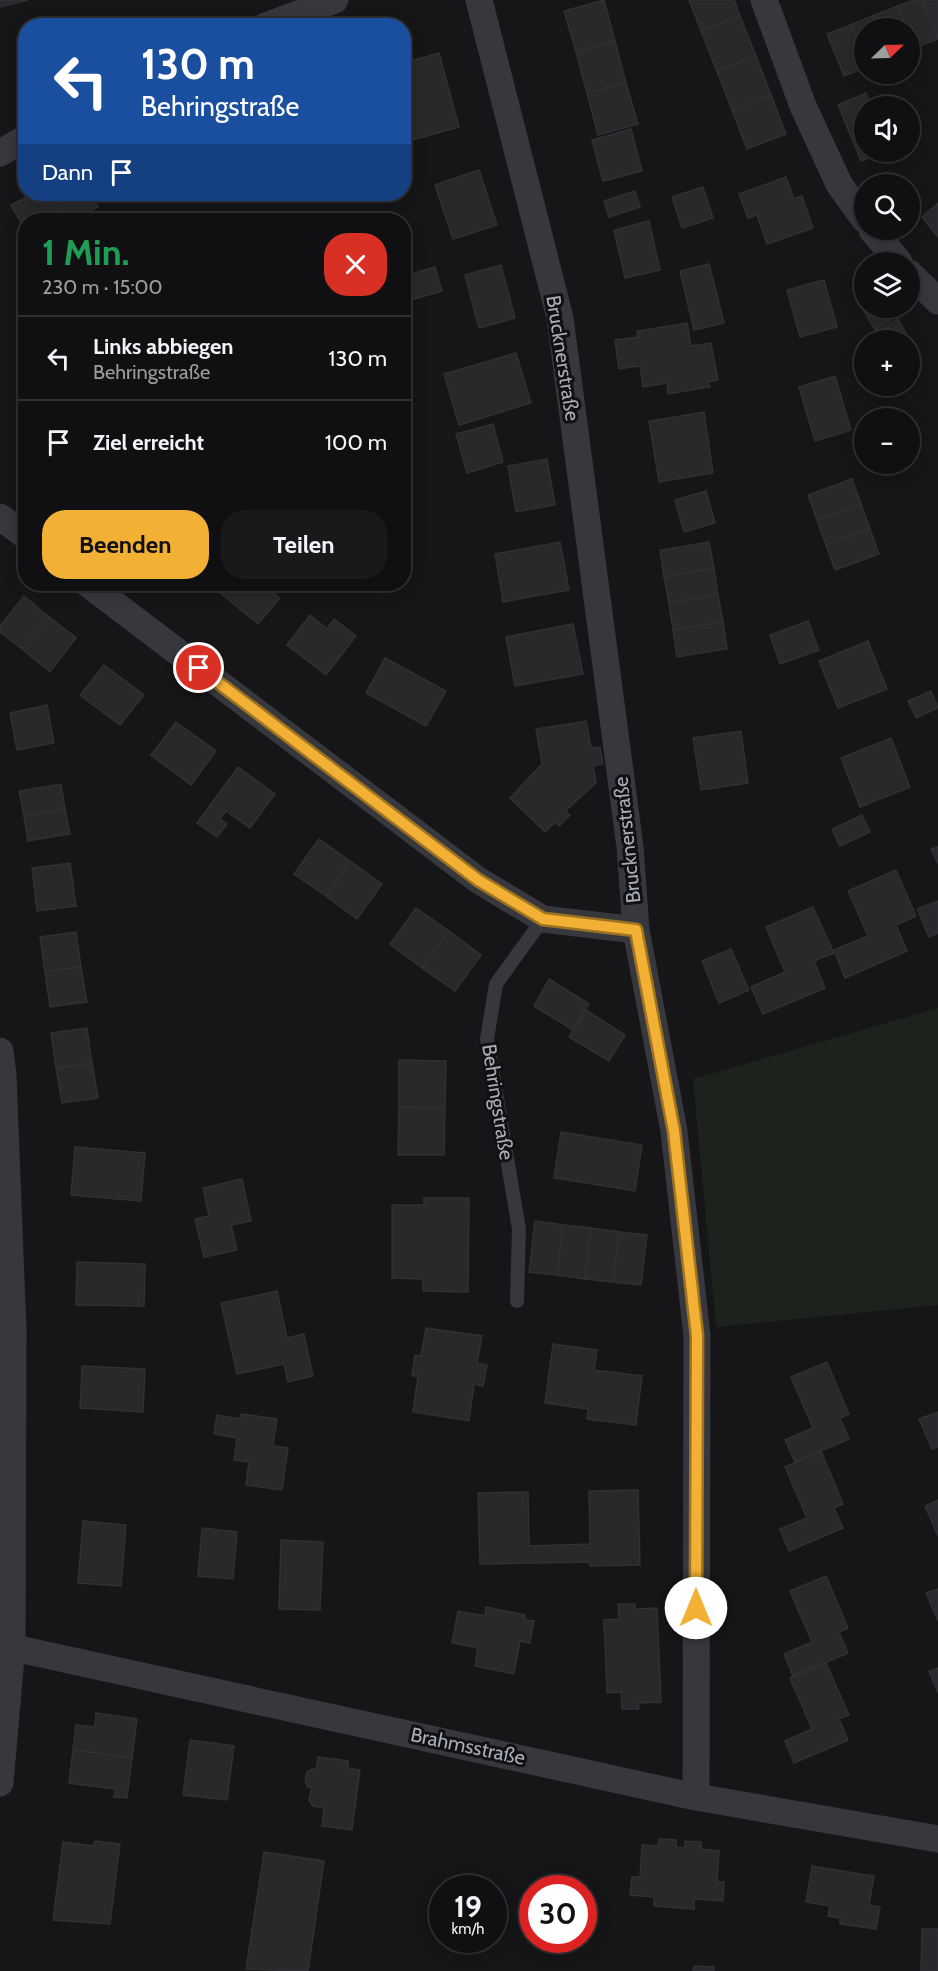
<!DOCTYPE html>
<html lang="de">
<meta charset="utf-8">
<style>
body{margin:0;font-family:Cabin,sans-serif;background:#19191b;color:#f1f3f6;height:100vh;display:flex;flex-direction:column;font-size:22px;white-space:nowrap}
*{box-sizing:border-box;margin:0}
p{font-size:20px;color:#9c9d9f}
.icon{flex:none;width:33px;height:33px;fill:none;stroke:currentColor;stroke-width:2;stroke-linecap:round;stroke-linejoin:round}
.map{position:relative;flex:1;overflow:hidden}
.sheet{position:absolute;left:18px;top:213px;width:393px;height:378px;display:flex;flex-direction:column;background:#101012;border-radius:24px;box-shadow:0 3px 15px #0003,0 0 0 2px #303032}
.sheet>*{flex:none}
.banner{position:absolute;left:18px;top:18px;width:393px;height:183px;border-radius:24px;box-shadow:0 3px 15px #0003,0 0 0 2px #303032;background:#1a4fa0;color:#fff;overflow:hidden}
.needle{width:39px;rotate:67deg}
.controls{position:absolute;left:854px;top:18px;display:grid;gap:12px}
.controls a{display:grid;place-items:center;width:66px;height:66px;border-radius:50%;background:#101012;box-shadow:0 3px 15px #0003,0 0 0 2px #303032;font-size:30px}
.speed{position:absolute;left:429px;top:1875px;display:flex;gap:12px;font-size:30px;font-weight:700;text-align:center}
.speed>*{display:grid;place-content:center;width:78px;height:78px;border-radius:50%;background:#101012;box-shadow:0 3px 15px #0003,0 0 0 2px #303032;line-height:1}
.speed small{font-size:15px;font-weight:400}
.speed .limit{border:9px solid #d22;background:#fff;color:#111}
.pin{position:absolute;display:grid;place-items:center;width:51px;height:51px;color:#fff;margin:-26px;border:3px solid #fff;border-radius:50%;box-shadow:0 2px 6px #0007}
.me{position:absolute;width:66px;margin:-33px;rotate:0deg;stroke-linejoin:round;filter:drop-shadow(0 0 4px #0008)}
.turn{display:flex;align-items:center;gap:21px;height:126px;padding:0 24px;font-size:27px}
.turn .icon{width:78px;height:78px;stroke-width:2.5}
.turn b{display:block;font-size:42px;line-height:51px}
.then{display:flex;align-items:center;height:57px;padding:0 24px;background:#0003;gap:12px;font-size:22px}
.round{display:grid;place-items:center;flex:none;width:63px;height:63px;border-radius:24px;background:#19191b}
.head{display:flex;align-items:center;justify-content:space-between;height:102px;padding:0 24px}
h1{font-size:36px;font-weight:800;line-height:45px;color:#1e9e55}
.primary-button{display:flex;gap:12px;margin-top:auto;padding:12px 24px}
.primary-button a{flex:1;height:69px;border-radius:24px;background:#f2b134;color:#111;font-size:24px;font-weight:800;line-height:69px;text-align:center}
.primary-button a+a{background:#19191b;color:#f1f3f6}
ul{padding:0;list-style:none}
li{display:flex;align-items:center;gap:18px;height:84px;padding:0 24px;border-top:2px solid #303032}
li div{flex:1}
li b{display:block;font-size:22px}
li em{font-style:normal}
.map>svg:first-child{display:block}
.green{fill:#1c231d}
.building{fill:#29292c;stroke:#303034;stroke-width:1.5}
.lines{fill:none;stroke-linecap:round;stroke-linejoin:round}
.lane{stroke:#37383d;stroke-width:14}
.street{stroke:#37383d;stroke-width:27}
.route-casing{stroke:#9d7322;stroke-width:15}
.route{stroke:#f2b134;stroke-width:10}
.labels{text-anchor:middle;stroke-width:6;stroke-linejoin:round;paint-order:stroke}
.street-label{font-size:20px;fill:#a8adb8;stroke:#111113}
</style>
<div class="map">
<svg width="938" height="1971" viewBox="0 0 938 1971">
<rect width="100%" height="100%" fill="#161618"/>
<polygon class="green" points="938,1008 938,1305 716,1327 693,1079"/>
<g class="building">
<polygon points="0,0 28,0 0,7"/>
<polygon points="604,0 615,41 576,52 564,11"/>
<polygon points="689,0 734,0 740,16 701,31"/>
<polygon points="914,0 923,0 938,39 914,48 909,34 909,28 907,28 898,6"/>
<polygon points="923,0 938,0 938,39"/>
<polygon points="898,6 907,28 880,28 875,15"/>
<polygon points="875,15 880,28 864,28 864,57 851,25"/>
<polygon points="740,16 756,56 717,71 701,31"/>
<polygon points="851,25 864,57 864,68 844,76 827,34"/>
<polygon points="615,41 626,83 587,93 576,52"/>
<polygon points="439,53 459,127 409,141 404,122 404,63"/>
<polygon points="756,56 771,95 732,110 717,71"/>
<polygon points="626,83 638,124 598,135 587,93"/>
<polygon points="866,93 871,106 864,106 864,152 884,152 861,161 838,105"/>
<polygon points="771,95 786,134 747,149 732,110"/>
<polygon points="631,129 642,171 603,181 592,140"/>
<polygon points="479,170 497,225 453,239 435,185"/>
<polygon points="786,177 794,199 802,196 813,228 767,244 757,215 748,218 739,194"/>
<polygon points="703,187 713,218 682,228 672,197"/>
<polygon points="635,191 640,207 609,217 604,201"/>
<polygon points="33,194 48,194 62,220 26,220 26,231 11,205"/>
<polygon points="48,194 90,194 98,207 73,220 62,220"/>
<polygon points="132,194 156,194 136,202"/>
<polygon points="302,194 329,194 305,201"/>
<polygon points="938,203 938,237 922,217"/>
<polygon points="649,221 660,270 625,278 614,230"/>
<polygon points="709,264 724,323 694,330 680,271"/>
<polygon points="501,265 515,318 479,328 465,275"/>
<polygon points="435,267 442,291 404,302 404,276"/>
<polygon points="824,280 837,327 800,337 787,290"/>
<polygon points="864,299 864,308 901,308 904,312 875,330 859,302"/>
<polygon points="898,319 913,346 909,349 909,340 873,340 870,335"/>
<polygon points="687,323 691,346 711,343 718,380 708,382 710,387 668,394 667,383 643,387 640,366 619,369 615,340 638,337 637,331"/>
<polygon points="516,353 531,403 459,425 444,374"/>
<polygon points="835,376 851,430 815,441 799,387"/>
<polygon points="704,412 713,473 659,482 649,421"/>
<polygon points="493,424 503,462 467,473 456,434"/>
<polygon points="547,459 555,505 516,512 508,466"/>
<polygon points="852,479 861,504 817,520 808,495"/>
<polygon points="706,491 715,523 684,532 675,500"/>
<polygon points="861,504 870,529 826,545 817,520"/>
<polygon points="870,529 879,554 835,570 826,545"/>
<polygon points="560,542 569,590 503,602 495,554"/>
<polygon points="709,542 714,568 664,577 660,550"/>
<polygon points="714,568 718,595 669,603 664,577"/>
<polygon points="224,584 263,584 280,598 258,624 218,591"/>
<polygon points="718,595 723,622 673,630 669,603"/>
<polygon points="24,596 49,617 22,649 0,632 0,626"/>
<polygon points="310,615 327,629 334,619 356,636 326,675 287,645"/>
<polygon points="49,617 76,638 50,672 22,649"/>
<polygon points="808,621 819,650 780,664 770,635"/>
<polygon points="723,622 727,649 677,657 673,630"/>
<polygon points="573,624 583,674 515,686 506,637"/>
<polygon points="868,641 887,689 838,708 819,661"/>
<polygon points="385,658 446,691 426,726 366,693"/>
<polygon points="104,665 144,695 120,725 80,695"/>
<polygon points="931,691 938,708 916,718 908,701"/>
<polygon points="47,705 54,743 17,750 10,713"/>
<polygon points="586,721 591,748 600,747 603,764 593,766 596,783 565,811 570,815 559,826 555,822 545,832 510,798 542,764 536,729"/>
<polygon points="176,722 216,751 191,785 151,755"/>
<polygon points="741,731 748,783 701,790 693,738"/>
<polygon points="891,738 910,787 860,807 841,758"/>
<polygon points="238,767 275,794 250,828 226,811 220,819 227,824 217,837 197,823"/>
<polygon points="61,784 65,809 24,816 19,791"/>
<polygon points="65,809 70,834 28,841 24,816"/>
<polygon points="862,815 870,832 840,846 832,829"/>
<polygon points="319,839 350,861 326,896 294,874"/>
<polygon points="938,847 938,864 931,849"/>
<polygon points="350,861 382,884 357,919 326,896"/>
<polygon points="70,863 76,906 37,911 32,868"/>
<polygon points="896,870 916,916 896,925 907,951 845,978 834,950 868,936 848,891"/>
<polygon points="938,901 938,933 929,937 917,909"/>
<polygon points="813,907 834,953 814,961 825,988 763,1014 751,987 785,972 766,927"/>
<polygon points="416,908 449,931 422,968 390,944"/>
<polygon points="449,931 481,955 455,991 422,968"/>
<polygon points="76,932 81,967 45,972 40,937"/>
<polygon points="731,949 749,990 719,1003 702,961"/>
<polygon points="81,967 87,1002 50,1007 45,972"/>
<polygon points="549,979 589,1004 573,1030 534,1006"/>
<polygon points="586,1010 625,1035 609,1061 569,1037"/>
<polygon points="87,1028 92,1063 56,1068 51,1033"/>
<polygon points="399,1060 446,1061 445,1108 399,1107"/>
<polygon points="92,1063 98,1098 62,1103 56,1068"/>
<polygon points="399,1107 445,1108 444,1155 398,1155"/>
<polygon points="561,1132 642,1145 635,1191 554,1178"/>
<polygon points="75,1147 145,1153 141,1201 71,1195"/>
<polygon points="242,1179 251,1221 231,1225 237,1250 204,1257 195,1219 209,1216 203,1188"/>
<polygon points="424,1198 469,1198 468,1292 423,1291 423,1279 392,1278 392,1205 424,1205"/>
<polygon points="535,1221 563,1225 557,1275 529,1272"/>
<polygon points="563,1225 591,1228 585,1279 557,1275"/>
<polygon points="591,1228 619,1232 613,1282 585,1279"/>
<polygon points="619,1232 647,1235 641,1285 613,1282"/>
<polygon points="77,1262 145,1264 144,1306 76,1305"/>
<polygon points="277,1291 287,1338 304,1334 313,1376 288,1382 284,1364 237,1374 221,1303"/>
<polygon points="426,1328 482,1336 477,1363 487,1365 483,1386 474,1384 469,1421 413,1412 418,1376 412,1376 415,1355 421,1356"/>
<polygon points="553,1344 597,1350 594,1370 642,1376 636,1425 587,1419 588,1409 545,1403"/>
<polygon points="827,1362 849,1414 840,1418 849,1439 795,1462 785,1440 813,1428 791,1377"/>
<polygon points="82,1366 145,1369 143,1412 80,1408"/>
<polygon points="938,1412 938,1447 932,1449 919,1419"/>
<polygon points="241,1414 277,1419 273,1446 288,1448 282,1490 246,1485 249,1462 234,1460 237,1438 214,1434 217,1415 240,1419"/>
<polygon points="821,1451 843,1504 834,1508 843,1528 789,1551 780,1529 807,1518 785,1467"/>
<polygon points="638,1490 640,1565 590,1566 590,1562 480,1564 478,1493 528,1492 529,1546 590,1544 589,1491"/>
<polygon points="938,1500 938,1536 925,1506"/>
<polygon points="83,1521 126,1525 121,1586 78,1583"/>
<polygon points="202,1528 237,1532 233,1579 198,1576"/>
<polygon points="281,1540 323,1542 320,1610 279,1609"/>
<polygon points="826,1576 848,1628 839,1632 848,1653 793,1676 784,1654 812,1642 790,1591"/>
<polygon points="938,1589 938,1621 926,1593"/>
<polygon points="618,1604 635,1604 635,1609 657,1608 661,1702 638,1703 639,1709 622,1709 621,1692 607,1693 604,1620 619,1619"/>
<polygon points="486,1607 525,1615 525,1620 534,1621 530,1643 520,1641 514,1674 475,1666 478,1648 452,1643 458,1611 485,1616"/>
<polygon points="826,1663 849,1715 839,1719 848,1740 794,1763 785,1741 812,1729 790,1678"/>
<polygon points="938,1668 938,1693 929,1671"/>
<polygon points="96,1713 137,1719 132,1758 73,1750 76,1725 95,1727"/>
<polygon points="190,1740 234,1746 227,1800 183,1795"/>
<polygon points="73,1750 132,1758 127,1798 114,1797 115,1789 69,1783"/>
<polygon points="318,1757 348,1761 348,1768 360,1770 352,1830 322,1826 324,1808 313,1806 309,1800 312,1787 308,1787 305,1782 307,1772 312,1769 316,1770"/>
<polygon points="659,1839 676,1840 676,1847 685,1848 685,1841 701,1842 701,1849 719,1851 717,1882 724,1882 723,1901 694,1899 694,1909 654,1906 654,1897 630,1895 632,1877 640,1877 642,1845 658,1846"/>
<polygon points="95,1841 120,1844 110,1924 53,1920 63,1842 94,1846"/>
<polygon points="264,1852 324,1861 308,1971 246,1969"/>
<polygon points="812,1866 874,1876 869,1905 880,1907 876,1929 840,1924 840,1918 828,1916 830,1906 806,1902"/>
<polygon points="584,1898 592,1898 591,1935 584,1934"/>
<polygon points="922,1929 938,1929 938,1971 921,1971"/>
<polygon points="694,1966 714,1967 714,1971 693,1971"/>
</g>
<g class="lines">
<polyline class="lane" points="517,1301 519,1229 487,1039 496,984 543,919"/>
<g class="street">
<polyline points="479,0 560,318 630,847 636,930 674,1131 697,1336 696,1797"/>
<polyline points="764,0 803,106 839,184 864,219"/>
<polyline points="266,26 335,0"/>
<polyline points="0,153 26,138"/>
<polyline points="872,230 899,262"/>
<polyline points="909,273 938,301"/>
<polyline points="0,517 26,536"/>
<polyline points="88,584 478,880 543,919 636,930"/>
<polyline points="0,1051 3,1075 13,1331 12,1646 0,1783"/>
<polyline points="0,1645 696,1797 938,1839"/>
</g>
</g>
<g class="lines">
<g class="route-casing">
<polyline id="route" points="199,668 478,880 543,919 636,930 674,1131 697,1336 696,1608"/>
</g>
<use href="#route" class="route"/>
</g>
<g class="labels">
<g class="street-label">
<text transform="translate(563 358) rotate(81)" y="7">Brucknerstraße</text>
<text transform="translate(627 840) rotate(-96)" y="7">Brucknerstraße</text>
<text transform="translate(498 1102) rotate(81)" y="7">Behringstraße</text>
<text transform="translate(468 1746) rotate(12)" y="7">Brahmsstraße</text>
</g>
</g>
</svg>
<div class="controls">
<a><svg class="needle" viewBox="-14 -14 28 28"><path d="M0-13l5 13h-10z" fill="#e53935"/><path d="M0 13l5-13h-10z" fill="#9c9d9f"/></svg></a>
<a><svg class="icon" aria-label="sound" viewBox="0 0 24 24"><path d="M4 9h4l5-4v14l-5-4H4zM17 9q2 3 0 6"/></svg></a>
<a><svg class="icon" aria-label="search" viewBox="0 0 24 24"><circle cx="10" cy="10" r="6"/><path d="M15 15l6 6"/></svg></a>
<a><svg class="icon" aria-label="layers" viewBox="0 0 24 24"><path d="M12 4l9 5-9 5-9-5zM3 14l9 5 9-5"/></svg></a>
<a>+</a>
<a>−</a>
</div>
<div class="speed"><div>19<small>km/h</small></div><div class="limit">30</div></div>
<div class="pin" style="left:199px;top:668px;background:#d93025"><svg class="icon" aria-label="arrive" viewBox="0 0 24 24"><path d="M6 21V4h12l-3 4 3 4H6"/></svg></div>
<svg class="me" style="left:696px;top:1608px" viewBox="-20 -20 40 40"><circle r="19" fill="#fff"/><path d="M0-13L10 11 0 6-10 11z" fill="#f2b134"/></svg>
<div class="banner">
<div class="turn"><svg class="icon" aria-label="left" viewBox="0 0 24 24"><path d="M17 20v-9H6M10 6l-5 5 5 5"/></svg><div><b>130 m</b>Behringstraße</div></div>
<div class="then">Dann<svg class="icon" aria-label="arrive" viewBox="0 0 24 24"><path d="M6 21V4h12l-3 4 3 4H6"/></svg></div>
</div>
<section class="sheet">
<div class="head"><div><h1>1 Min.</h1><p>230 m · 15:00</p></div><a class="round" style="background:#d93025;color:#fff"><svg class="icon" aria-label="close" viewBox="0 0 24 24"><path d="M6 6l12 12M18 6L6 18"/></svg></a></div>
<ul>
<li><svg class="icon" aria-label="left" viewBox="0 0 24 24"><path d="M17 20v-9H6M10 6l-5 5 5 5"/></svg><div><b>Links abbiegen</b><p>Behringstraße</p></div><em>130 m</em></li>
<li><svg class="icon" aria-label="arrive" viewBox="0 0 24 24"><path d="M6 21V4h12l-3 4 3 4H6"/></svg><div><b>Ziel erreicht</b></div><em>100 m</em></li>
</ul>
<div class="primary-button"><a>Beenden</a><a>Teilen</a></div>
</section>
</div>
